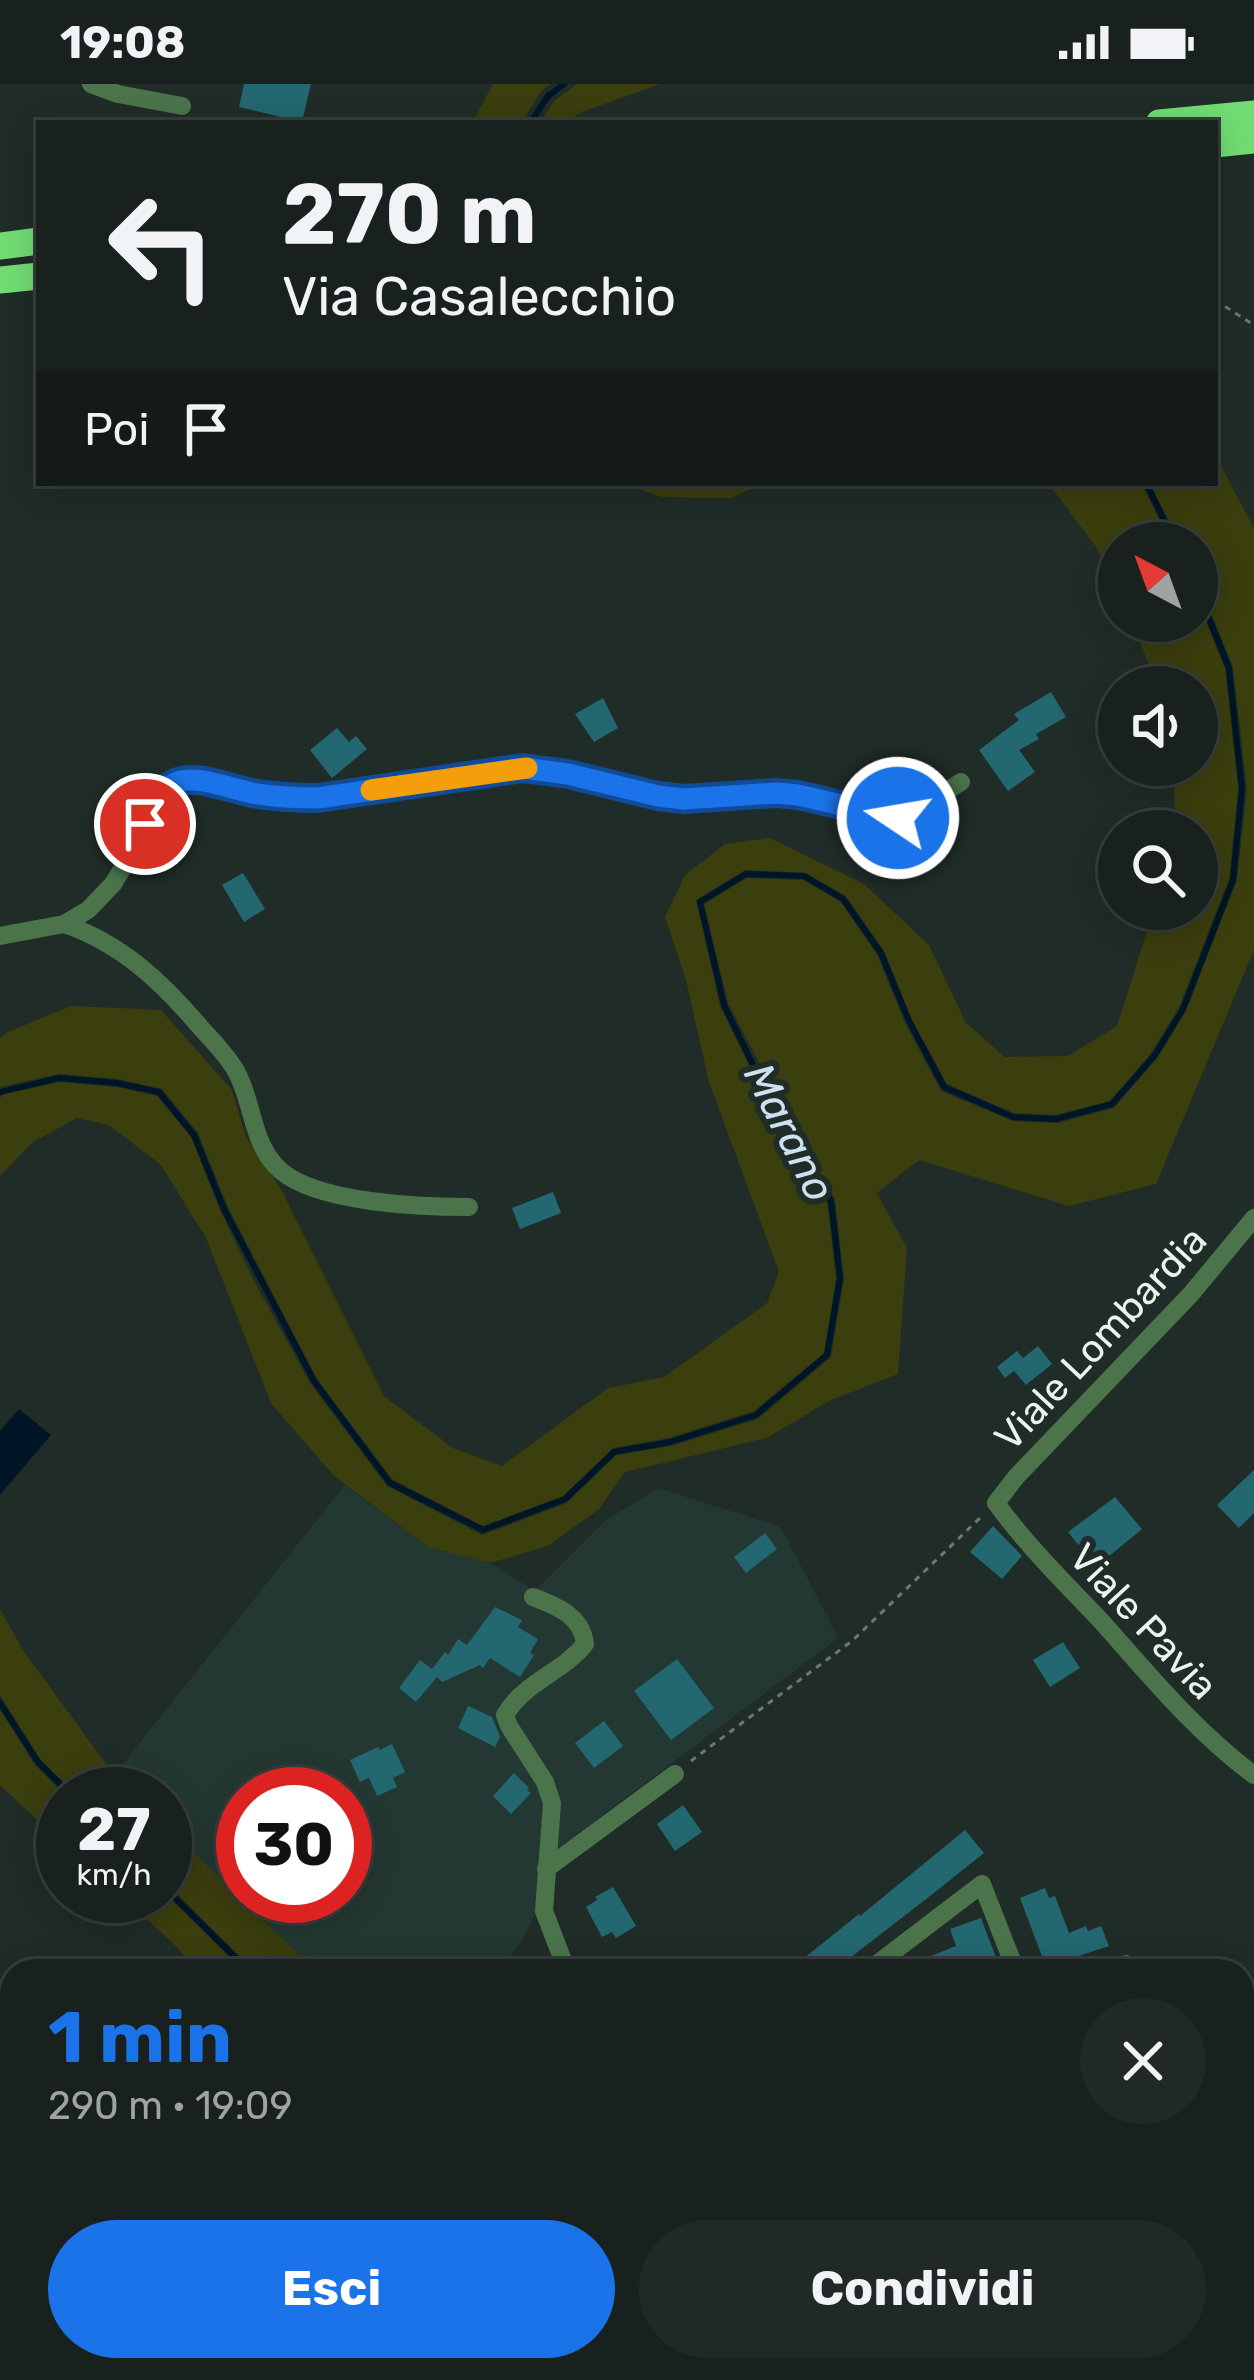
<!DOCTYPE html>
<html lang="it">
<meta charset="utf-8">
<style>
body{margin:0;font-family:Rubik,sans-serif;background:#212927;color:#f1f3f6;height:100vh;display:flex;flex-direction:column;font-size:45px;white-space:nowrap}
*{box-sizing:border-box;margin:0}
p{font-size:39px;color:#9fa3a4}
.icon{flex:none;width:66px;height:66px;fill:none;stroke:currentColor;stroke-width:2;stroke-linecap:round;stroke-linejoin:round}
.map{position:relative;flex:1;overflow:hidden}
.side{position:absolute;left:0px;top:1875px;width:1254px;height:423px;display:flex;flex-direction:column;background:#18211e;border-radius:36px 36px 0 0;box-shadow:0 6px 30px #0003,0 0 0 3px #363e3c}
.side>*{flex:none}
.guide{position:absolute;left:36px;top:36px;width:1182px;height:366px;border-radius:0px;box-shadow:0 6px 30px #0003,0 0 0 3px #363e3c;background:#18211e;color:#f1f3f6;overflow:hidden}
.needle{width:78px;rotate:319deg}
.fabs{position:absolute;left:1098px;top:438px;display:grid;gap:24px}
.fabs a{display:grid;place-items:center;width:120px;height:120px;border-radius:50%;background:#18211e;box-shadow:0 6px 30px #0003,0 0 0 3px #363e3c;font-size:60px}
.speed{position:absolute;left:36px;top:1683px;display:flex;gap:24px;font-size:60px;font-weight:700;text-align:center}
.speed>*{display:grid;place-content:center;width:156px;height:156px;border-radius:50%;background:#18211e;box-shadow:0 6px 30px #0003,0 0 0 3px #363e3c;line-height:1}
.speed small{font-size:30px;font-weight:400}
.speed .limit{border:18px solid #d22;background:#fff;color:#111}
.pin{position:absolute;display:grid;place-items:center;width:102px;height:102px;color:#fff;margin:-51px;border:6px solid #fff;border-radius:50%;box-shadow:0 3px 12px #0007}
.me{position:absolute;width:132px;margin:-66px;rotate:282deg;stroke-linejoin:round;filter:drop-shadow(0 0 9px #0008)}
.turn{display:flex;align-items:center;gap:42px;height:252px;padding:0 48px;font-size:54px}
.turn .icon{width:156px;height:156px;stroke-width:2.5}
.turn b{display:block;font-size:84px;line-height:102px}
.then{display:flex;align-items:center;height:114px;padding:0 48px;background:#0003;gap:24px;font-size:45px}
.round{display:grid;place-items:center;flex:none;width:126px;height:126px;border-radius:63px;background:#212927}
.head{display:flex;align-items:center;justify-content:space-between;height:204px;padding:0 48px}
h1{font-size:72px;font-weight:700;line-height:90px;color:#1a73e8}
.button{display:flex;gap:24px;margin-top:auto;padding:24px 48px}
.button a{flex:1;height:138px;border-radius:72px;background:#1a73e8;color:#fff;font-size:48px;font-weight:700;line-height:138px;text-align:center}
.button a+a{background:#212927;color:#f1f3f6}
.status{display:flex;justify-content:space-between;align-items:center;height:84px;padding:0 60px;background:#18211e;direction:ltr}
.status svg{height:33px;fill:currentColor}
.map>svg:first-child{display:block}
.built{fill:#243833;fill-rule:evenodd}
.green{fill:#3b3e0d}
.water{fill:#001525}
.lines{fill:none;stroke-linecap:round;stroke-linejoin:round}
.stream{stroke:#001525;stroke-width:6}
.building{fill:#236771}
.path{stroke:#6d7773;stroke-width:3;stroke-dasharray:6 6;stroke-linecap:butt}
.minor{stroke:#4b744b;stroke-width:18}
.major{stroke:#67be68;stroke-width:24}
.highway{stroke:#71dc73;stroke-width:27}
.route-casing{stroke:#114b97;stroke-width:30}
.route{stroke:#1a73e8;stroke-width:21}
.slow{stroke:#f59e0b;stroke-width:21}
.labels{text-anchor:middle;stroke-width:12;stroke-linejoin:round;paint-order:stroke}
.street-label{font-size:39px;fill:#ebf2f0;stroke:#202c28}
.water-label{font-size:42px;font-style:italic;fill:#cde1ef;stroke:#202c28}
</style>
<div class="status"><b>19:08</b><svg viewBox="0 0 49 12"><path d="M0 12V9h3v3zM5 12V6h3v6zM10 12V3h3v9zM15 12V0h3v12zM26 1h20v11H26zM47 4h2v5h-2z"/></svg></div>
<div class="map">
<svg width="1254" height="2296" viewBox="0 0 1254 2296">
<rect width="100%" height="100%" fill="#202c28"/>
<path class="built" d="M345,1401L428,1463L490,1479L535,1507L605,1437L658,1404L781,1443L838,1554L555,1767V1750L512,1632L590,1545L547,1527L566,1538L576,1551V1557L568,1568L522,1598L506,1614L497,1631L537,1702L543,1720L537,1826L521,1858L497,1887H316L165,1740V1710H134L114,1691ZM243,1710H345V1812H243Z"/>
<g class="green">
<polygon points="493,0 551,0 542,6 521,39 472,39"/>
<polygon points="577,0 660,0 582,28 565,39 540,39 554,17"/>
<polygon points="1215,371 1254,444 1254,866 1156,1100 1069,1122 919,1076 877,1109 907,1164 898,1290 829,1317 767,1354 625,1388 599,1425 548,1462 490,1479 428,1463 333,1391 271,1319 206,1154 161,1081 109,1041 77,1034 33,1058 0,1092 0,1014 3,1010 59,998 117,1003 157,1012 191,1053 220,1126 254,1197 310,1299 387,1402 482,1451 567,1419 616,1371 671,1362 758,1335 831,1273 844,1194 835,1115 805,1067 728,919 704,820 747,794 803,796 841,818 877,871 905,939 941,1007 1013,1037 1057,1039 1114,1024 1158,973 1186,927 1237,796 1247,705 1233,583 1197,494 1197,459 1180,459 1150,399 1215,399"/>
<polygon points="621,399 763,399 732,414 662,413"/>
<polygon points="1048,399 1141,399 1171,459 1119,459 1119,510 1097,464"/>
<polygon points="1197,515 1225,585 1238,705 1229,795 1179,923 1151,969 1110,1017 1056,1031 1014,1029 947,1000 912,936 884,867 846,812 806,789 745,786 696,816 720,922 749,981 827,1118 836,1194 824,1269 754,1327 669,1354 613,1364 563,1412 483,1442 392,1395 317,1295 228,1123 198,1049 162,1005 118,995 59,990 0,1003 0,954 8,948 71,922 161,926 232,1006 246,1053 281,1105 384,1312 453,1364 502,1382 608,1304 664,1293 767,1219 779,1188 709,998 686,896 665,833 685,791 725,760 770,754 864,800 929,861 966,939 1005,973 1068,972 1117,942 1154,825 1197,825 1197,747 1176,747 1173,681 1197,681 1197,603 1158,603 1131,537 1197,537"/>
<polygon points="0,1525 23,1566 114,1691 134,1710 76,1710 41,1676 0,1611"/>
<polygon points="0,1626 35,1681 64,1710 63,1760 0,1701"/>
<polygon points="165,1740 316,1887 255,1887 165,1798"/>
<polygon points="165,1809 243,1887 197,1887 174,1860 121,1812 165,1812"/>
</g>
<polygon class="water" points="19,1325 51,1351 0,1411 0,1347"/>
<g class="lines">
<g class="stream">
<polyline points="530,39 548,12 564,0"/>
<polyline points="1146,399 1175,459"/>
<polyline points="0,1008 59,994 117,999 159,1008 194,1051 224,1125 314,1297 390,1399 483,1446 565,1415 614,1368 670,1358 756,1331 827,1271 840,1194 831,1117 752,979 724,921 700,818 746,790 804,792 843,815 881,869 909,937 944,1003 1013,1033 1056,1035 1112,1020 1155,971 1183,925 1233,796 1242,705 1229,584 1197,505"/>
<polyline points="0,1619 38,1678 70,1710"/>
<polyline points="165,1804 249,1887"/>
<polyline points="0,1993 12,2010"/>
<polyline points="1242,2145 1254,2144"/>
<polyline points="919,2286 922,2296"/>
</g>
</g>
<g class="building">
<polygon points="244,0 311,0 302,38 239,23"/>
<polygon points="1051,608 1066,633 1036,650 1039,655 1019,666 1035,688 1008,707 979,666 1019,636 1014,630"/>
<polygon points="603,614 618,644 594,658 575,630"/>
<polygon points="337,644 349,658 356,652 367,665 332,694 310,666"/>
<polygon points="243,789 265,825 244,838 222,801"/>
<polygon points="553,1108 561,1129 520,1145 512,1124"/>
<polygon points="1038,1262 1052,1280 1026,1301 1014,1287 1005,1294 997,1283 1017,1267 1023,1274"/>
<polygon points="1254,1386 1254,1429 1239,1444 1217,1421"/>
<polygon points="1115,1413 1142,1445 1102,1478 1098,1474 1091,1477 1068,1448"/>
<polygon points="993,1442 1022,1472 1002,1495 970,1468"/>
<polygon points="765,1449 777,1465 746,1489 734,1473"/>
<polygon points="495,1523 522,1536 518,1543 538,1555 530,1569 534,1571 520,1593 490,1574 483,1584 480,1581 442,1598 437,1593 416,1618 399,1604 420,1576 432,1585 445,1568 448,1571 458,1555 467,1561"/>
<polygon points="1063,1558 1080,1584 1050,1603 1033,1576"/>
<polygon points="677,1575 714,1624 671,1656 634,1607"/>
<polygon points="468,1622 492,1633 500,1653 495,1663 458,1644"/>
<polygon points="604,1637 623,1662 594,1684 575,1659"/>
<polygon points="392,1660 405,1688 393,1694 397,1703 377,1712 369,1694 360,1698 350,1676 378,1663 380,1666"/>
<polygon points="514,1689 529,1704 527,1706 531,1709 511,1730 493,1712"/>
<polygon points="683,1721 702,1748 675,1767 657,1740"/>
<polygon points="965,1746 984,1769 930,1812 833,1887 788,1887 859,1830 860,1832"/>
<polygon points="613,1803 636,1842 616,1854 612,1848 602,1853 586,1823 597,1816 595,1813"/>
<polygon points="1045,1804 1049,1814 1055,1812 1069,1849 1086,1842 1088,1847 1101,1842 1109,1862 1046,1883 1020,1814"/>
<polygon points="981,1834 1001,1887 893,1887 956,1862 950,1845"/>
</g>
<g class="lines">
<g class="path">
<polyline points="1215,216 1254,241"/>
<polyline points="691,1677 852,1557 981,1433"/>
</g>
<g class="minor">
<polyline points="91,0 118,10 182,22"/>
<path d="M64,840C121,859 163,899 201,944C213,957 227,971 236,987C254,1019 251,1061 281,1087C319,1119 420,1123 469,1123"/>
<polyline points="0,852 64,840 88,826 113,800 131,770 152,720 160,709 170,700 183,695 198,695 286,714 318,714 497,687 543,685 658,712 684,715 775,709 798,711 880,731 898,733 919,725 961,698"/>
<path d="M1254,1134L1191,1210L1016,1393L996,1419C1028,1463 1065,1499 1102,1538C1150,1592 1196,1648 1254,1691"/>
<path d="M533,1513C557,1522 582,1532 585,1560C562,1589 524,1598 505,1631L509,1642L545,1698L552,1719L544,1827L567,1887"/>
<polyline points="546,1785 675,1690"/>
<polyline points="868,1887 982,1800 1016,1887"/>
<polyline points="1104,1887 1126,1880"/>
</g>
<g class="major">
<polyline points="1242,1995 1254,1992"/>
<polyline points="576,2296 586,2286"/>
</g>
<g class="highway">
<polyline points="1159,39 1254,30"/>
<polyline points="1215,60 1254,56"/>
<polyline points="0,162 39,157"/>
<polyline points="0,196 39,192"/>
</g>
</g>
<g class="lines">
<g class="route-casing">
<path id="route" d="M145,740C168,676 200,697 252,709C274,713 295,714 318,714L523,684L568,690L658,712L684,715L776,709L798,711L898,734"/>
</g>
<use href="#route" class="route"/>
<polyline class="slow" points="371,706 527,684"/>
</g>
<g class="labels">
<g class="street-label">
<text transform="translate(1100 1254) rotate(-47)" y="14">Viale Lombardia</text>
<text transform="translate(1144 1537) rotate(47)" y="14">Viale Pavia</text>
</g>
<g class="water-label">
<text transform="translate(790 1048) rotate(63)" y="15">Marano</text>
</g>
</g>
</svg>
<div class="fabs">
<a><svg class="needle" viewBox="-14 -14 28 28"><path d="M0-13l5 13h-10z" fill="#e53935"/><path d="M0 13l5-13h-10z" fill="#9fa3a4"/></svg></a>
<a><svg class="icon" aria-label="sound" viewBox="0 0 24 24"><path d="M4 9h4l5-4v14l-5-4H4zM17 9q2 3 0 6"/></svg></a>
<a><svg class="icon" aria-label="search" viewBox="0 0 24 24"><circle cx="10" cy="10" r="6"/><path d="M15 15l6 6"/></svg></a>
</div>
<div class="speed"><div>27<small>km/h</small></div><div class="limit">30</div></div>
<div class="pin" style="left:145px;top:740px;background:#d93025"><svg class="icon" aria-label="arrive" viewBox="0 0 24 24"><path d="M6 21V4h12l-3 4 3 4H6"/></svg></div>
<svg class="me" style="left:898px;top:734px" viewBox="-20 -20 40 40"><circle r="17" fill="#1a73e8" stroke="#fff" stroke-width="3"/><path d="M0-11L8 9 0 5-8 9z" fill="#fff"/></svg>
<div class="guide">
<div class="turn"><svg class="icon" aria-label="left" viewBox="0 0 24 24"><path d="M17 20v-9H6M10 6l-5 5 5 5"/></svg><div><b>270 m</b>Via Casalecchio</div></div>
<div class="then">Poi<svg class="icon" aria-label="arrive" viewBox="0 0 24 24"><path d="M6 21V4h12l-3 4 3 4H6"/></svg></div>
</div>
<section class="side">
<div class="head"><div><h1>1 min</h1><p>290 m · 19:09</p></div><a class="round"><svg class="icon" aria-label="close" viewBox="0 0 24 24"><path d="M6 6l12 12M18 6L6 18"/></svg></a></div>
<div class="button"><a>Esci</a><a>Condividi</a></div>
</section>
</div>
